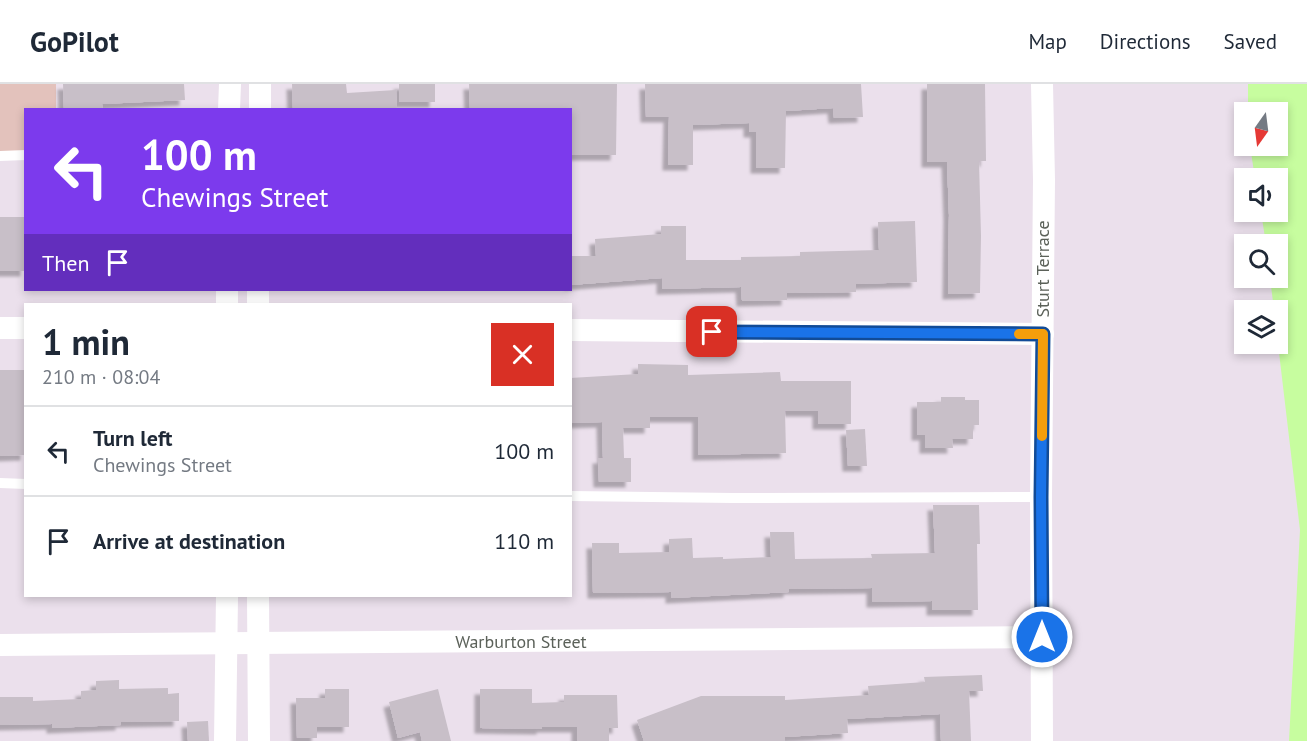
<!DOCTYPE html>
<meta charset="utf-8">
<style>
body{margin:0;font-family:"PT Sans",sans-serif;background:#f6f6f7;color:#1f2937;height:100vh;display:flex;flex-direction:column;font-size:22px;white-space:nowrap}
*{box-sizing:border-box;margin:0}
p{font-size:20px;color:#747a83}
.icon{flex:none;width:33px;height:33px;fill:none;stroke:currentColor;stroke-width:2;stroke-linecap:round;stroke-linejoin:round}
.map{position:relative;flex:1;overflow:hidden}
.sheet{position:absolute;left:24px;top:219px;width:548px;height:294px;display:flex;flex-direction:column;background:#fff;border-radius:0px;box-shadow:0 3px 9px #0003}
.sheet>*{flex:none}
.hud{position:absolute;left:24px;top:24px;width:548px;height:183px;border-radius:0px;box-shadow:0 3px 9px #0003;background:#7c3aed;color:#fff;overflow:hidden}
.needle{width:39px;rotate:194deg}
.fabs{position:absolute;left:1234px;top:18px;display:grid;gap:12px}
.fabs a{display:grid;place-items:center;width:54px;height:54px;border-radius:0px;background:#fff;box-shadow:0 3px 9px #0003;font-size:30px}
.pin{position:absolute;display:grid;place-items:center;width:51px;height:51px;color:#fff;margin:-26px;border-radius:12px;box-shadow:0 3px 9px #0006}
.me{position:absolute;width:66px;margin:-33px;rotate:0deg;stroke-linejoin:round;filter:drop-shadow(0 0 4px #0008)}
.turn{display:flex;align-items:center;gap:21px;height:126px;padding:0 18px;font-size:27px}
.turn .icon{width:78px;height:78px;stroke-width:2.5}
.turn b{display:block;font-size:42px;line-height:51px}
.then{display:flex;align-items:center;height:57px;padding:0 18px;background:#0003;gap:12px;font-size:22px}
.round{display:grid;place-items:center;flex:none;width:63px;height:63px;border-radius:0px;background:#f6f6f7}
.summary{display:flex;align-items:center;justify-content:space-between;height:102px;padding:0 18px}
h1{font-size:36px;font-weight:800;line-height:45px}
ul{padding:0;list-style:none}
li{display:flex;align-items:center;gap:18px;height:90px;padding:0 18px;border-top:2px solid #e0e1e3}
li div{flex:1}
li b{display:block;font-size:22px}
li em{font-style:normal}
header{display:flex;align-items:center;gap:36px;box-sizing:border-box;height:84px;padding:0 30px;background:#fff;border-bottom:2px solid #e0e1e3}
header strong{font-size:28px}
nav{display:flex;gap:33px;margin-inline-start:auto;font-size:21px}
.map>svg:first-child{display:block}
.green{fill:#e3c2bc}
.water{fill:#c7fd9f}
.building{fill:#c8bfc8;filter:url(#shadow)}
.lines{fill:none;stroke-linecap:round;stroke-linejoin:round}
.service{stroke:#fff;stroke-width:10}
.minor{stroke:#fff;stroke-width:22}
.route-casing{stroke:#114b97;stroke-width:15}
.route{stroke:#1a73e8;stroke-width:10}
.slow{stroke:#f59e0b;stroke-width:10}
.labels{text-anchor:middle;stroke-width:4.5;stroke-linejoin:round;paint-order:stroke}
.street-label{font-size:18px;fill:#5b6159;stroke:#fff}
</style>
<header>
<strong>GoPilot</strong>
<nav><a>Map</a><a>Directions</a><a>Saved</a></nav>
</header>
<div class="map">
<svg width="1307" height="657" viewBox="0 0 1307 657">
<defs>
<filter id="shadow"><feDropShadow dx="-5.5" dy="5.5" stdDeviation="1.5" flood-color="#0004"/></filter>
</defs>
<rect width="100%" height="100%" fill="#ebe0ec"/>
<polygon class="green" points="0,0 56,0 56,25 26,26 25,70 0,70"/>
<polygon class="water" points="1248,0 1307,0 1307,657 1289,657 1300,446 1278,260 1278,226 1274,226 1270,194 1278,194 1278,160 1266,160 1261,128 1278,128 1278,94 1255,94 1250,62 1278,62 1278,28 1248,28"/>
<g class="building">
<polygon points="63,0 184,0 185,16 102,20 103,26 64,26"/>
<polygon points="292,0 346,0 347,9 396,6 397,26 293,26"/>
<rect x="399" y="0" width="36" height="18"/>
<polygon points="469,0 617,0 616,71 570,71 570,26 470,26"/>
<polygon points="645,0 861,0 863,33 834,34 833,24 786,27 785,84 756,84 756,48 749,48 749,39 693,41 693,81 668,81 669,33 646,33"/>
<polygon points="927,0 985,0 986,77 979,77 981,152 980,209 948,210 949,131 947,78 927,78"/>
<rect x="0" y="133" width="26" height="54"/>
<polygon points="915,137 917,198 856,200 856,208 787,209 787,216 742,217 741,203 662,205 662,194 570,201 570,172 596,172 595,155 661,150 661,142 686,142 686,176 741,176 741,173 800,172 800,168 879,166 878,138"/>
<polygon points="638,280 688,281 688,291 780,288 781,297 851,297 851,340 818,340 818,327 785,327 786,369 698,371 698,333 650,333 650,344 623,344 624,374 631,374 631,398 599,398 598,374 603,374 602,338 571,339 570,294 638,290"/>
<polygon points="0,286 26,286 26,371 0,372"/>
<polygon points="941,313 965,313 965,316 979,316 979,341 973,341 973,355 952,355 953,364 925,364 925,351 917,351 917,318 941,318"/>
<polygon points="865,345 867,382 848,382 846,346"/>
<polygon points="933,421 979,421 980,460 977,460 978,526 932,526 932,517 872,518 872,504 789,505 789,508 671,514 671,508 593,509 592,459 619,459 619,469 669,468 669,455 692,454 693,474 723,473 723,475 771,473 770,448 794,448 795,475 872,474 871,470 935,469"/>
<polygon points="982,591 983,607 969,607 971,657 941,657 940,630 847,635 848,649 785,653 785,657 644,657 637,636 701,612 785,612 785,616 869,611 868,602 925,598 924,593"/>
<polygon points="119,596 119,605 168,604 168,610 179,609 179,637 121,638 121,641 52,644 52,640 0,641 0,613 33,613 33,617 81,615 81,607 96,606 96,597"/>
<polygon points="325,605 349,605 349,643 317,643 317,654 297,654 296,614 325,614"/>
<polygon points="438,605 451,657 422,657 420,648 398,654 389,618"/>
<polygon points="480,605 532,605 532,619 564,618 564,611 617,611 618,644 609,644 609,657 577,657 577,643 542,643 542,645 480,644"/>
<polygon points="208,637 209,657 188,657 187,638"/>
</g>
<g class="lines">
<g class="service">
<polyline points="0,72 26,71"/>
<polyline points="0,399 26,400"/>
<polyline points="570,412 733,414 1041,413"/>
</g>
<g class="minor">
<polyline points="229,26 230,0"/>
<polyline points="260,26 260,0"/>
<polyline points="227,220 227,206"/>
<polyline points="258,220 258,206"/>
<polyline points="0,244 26,244"/>
<polyline points="570,246 1043,250"/>
<polyline points="258,512 259,657"/>
<polyline points="0,561 1042,553"/>
<polyline points="225,657 227,512"/>
<polyline points="1042,657 1041,413 1044,96 1042,0"/>
</g>
</g>
<g class="lines">
<g class="route-casing">
<polyline id="route" points="712,248 1043,250 1041,413 1042,553"/>
</g>
<use href="#route" class="route"/>
<polyline class="slow" points="1019,250 1043,250 1042,352"/>
</g>
<g class="labels">
<g class="street-label">
<text transform="translate(1043 185) rotate(-90)" y="6">Sturt Terrace</text>
<text x="521" y="564">Warburton Street</text>
</g>
</g>
</svg>
<div class="fabs">
<a><svg class="needle" viewBox="-14 -14 28 28"><path d="M0-13l5 13h-10z" fill="#e53935"/><path d="M0 13l5-13h-10z" fill="#747a83"/></svg></a>
<a><svg class="icon" aria-label="sound" viewBox="0 0 24 24"><path d="M4 9h4l5-4v14l-5-4H4zM17 9q2 3 0 6"/></svg></a>
<a><svg class="icon" aria-label="search" viewBox="0 0 24 24"><circle cx="10" cy="10" r="6"/><path d="M15 15l6 6"/></svg></a>
<a><svg class="icon" aria-label="layers" viewBox="0 0 24 24"><path d="M12 4l9 5-9 5-9-5zM3 14l9 5 9-5"/></svg></a>
</div>
<div class="pin" style="left:712px;top:248px;background:#d93025"><svg class="icon" aria-label="arrive" viewBox="0 0 24 24"><path d="M6 21V4h12l-3 4 3 4H6"/></svg></div>
<svg class="me" style="left:1042px;top:553px" viewBox="-20 -20 40 40"><circle r="17" fill="#1a73e8" stroke="#fff" stroke-width="3"/><path d="M0-11L8 9 0 5-8 9z" fill="#fff"/></svg>
<div class="hud">
<div class="turn"><svg class="icon" aria-label="left" viewBox="0 0 24 24"><path d="M17 20v-9H6M10 6l-5 5 5 5"/></svg><div><b>100 m</b>Chewings Street</div></div>
<div class="then">Then<svg class="icon" aria-label="arrive" viewBox="0 0 24 24"><path d="M6 21V4h12l-3 4 3 4H6"/></svg></div>
</div>
<section class="sheet">
<div class="summary"><div><h1>1 min</h1><p>210 m · 08:04</p></div><a class="round" style="background:#d93025;color:#fff"><svg class="icon" aria-label="close" viewBox="0 0 24 24"><path d="M6 6l12 12M18 6L6 18"/></svg></a></div>
<ul>
<li><svg class="icon" aria-label="left" viewBox="0 0 24 24"><path d="M17 20v-9H6M10 6l-5 5 5 5"/></svg><div><b>Turn left</b><p>Chewings Street</p></div><em>100 m</em></li>
<li><svg class="icon" aria-label="arrive" viewBox="0 0 24 24"><path d="M6 21V4h12l-3 4 3 4H6"/></svg><div><b>Arrive at destination</b></div><em>110 m</em></li>
</ul>
</section>
</div>
